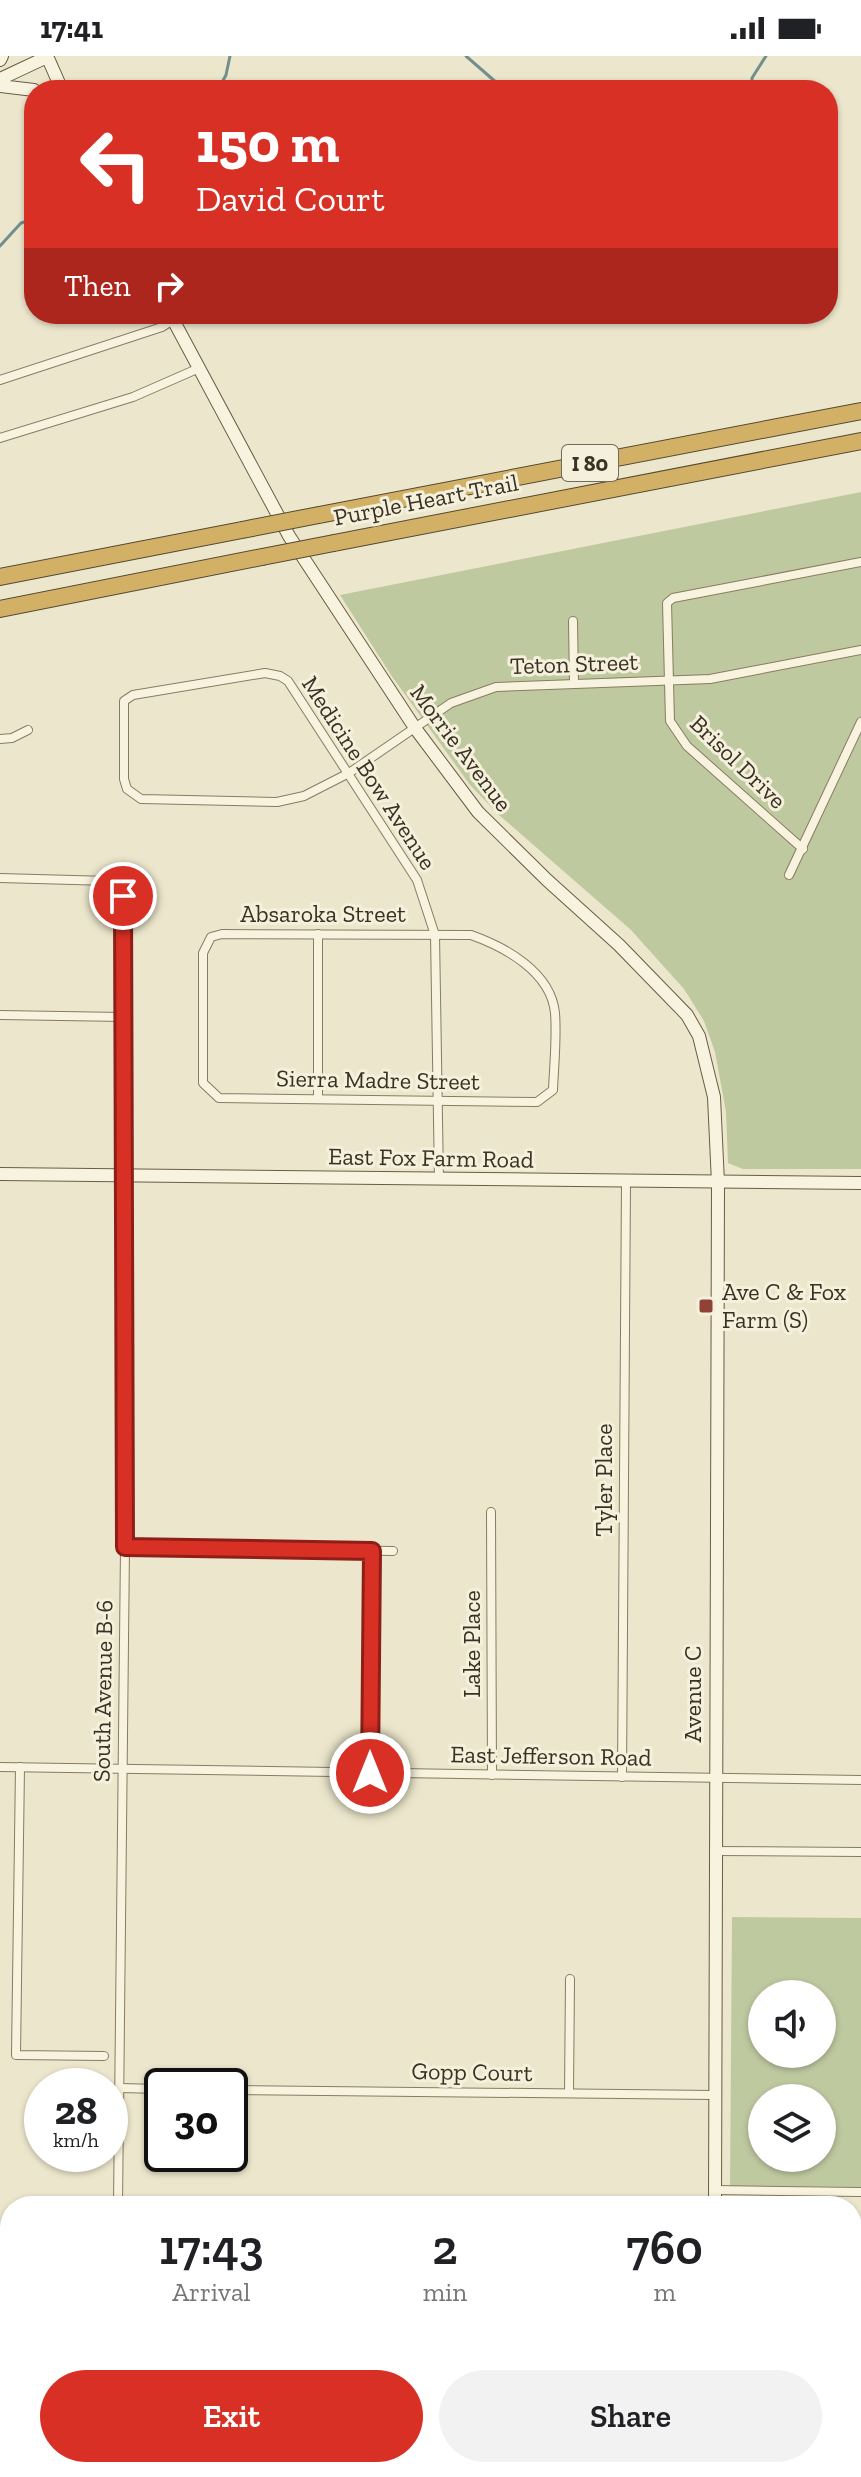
<!DOCTYPE html>
<style>
body{margin:0;font-family:"Zilla Slab",serif;background:#f2f2f2;color:#202124;height:100vh;display:flex;flex-direction:column;font-size:30px;white-space:nowrap}
*{box-sizing:border-box;margin:0}
p{font-size:26px;color:#757577}
.icon{flex:none;width:44px;height:44px;fill:none;stroke:currentColor;stroke-width:2;stroke-linecap:round;stroke-linejoin:round}
.map{position:relative;flex:1;overflow:hidden}
.side{position:absolute;left:0px;top:2140px;width:862px;height:282px;display:flex;flex-direction:column;background:#fff;border-radius:32px 32px 0 0;box-shadow:0 2px 6px #0004}
.side>*{flex:none}
.banner{position:absolute;left:24px;top:24px;width:814px;height:244px;border-radius:32px;box-shadow:0 2px 6px #0004;background:#d93025;color:#fff;overflow:hidden}
.buttons{position:absolute;left:748px;top:1924px;display:grid;gap:16px}
.buttons a{display:grid;place-items:center;width:88px;height:88px;border-radius:50%;background:#fff;box-shadow:0 2px 6px #0004;font-size:40px}
.speed{position:absolute;left:24px;top:2012px;display:flex;gap:16px;font-size:40px;font-weight:700;text-align:center}
.speed>*{display:grid;place-content:center;width:104px;height:104px;border-radius:50%;background:#fff;box-shadow:0 2px 6px #0004;line-height:1}
.speed small{font-size:20px;font-weight:400}
.speed .limit{border:4px solid #111;border-radius:12px;background:#fff;color:#111}
.pin{position:absolute;display:grid;place-items:center;width:68px;height:68px;color:#fff;margin:-34px;border:4px solid #fff;border-radius:50%;box-shadow:0 2px 8px #0007}
.me{position:absolute;width:88px;margin:-44px;rotate:0deg;stroke-linejoin:round;filter:drop-shadow(0 0 6px #0008)}
.turn{display:flex;align-items:center;gap:28px;height:168px;padding:0 40px;font-size:36px}
.turn .icon{width:104px;height:104px;stroke-width:2.5}
.turn b{display:block;font-size:56px;line-height:68px}
.then{display:flex;align-items:center;height:76px;padding:0 40px;background:#0003;gap:16px;font-size:30px}
.eta{display:flex;justify-content:space-evenly;align-items:center;height:136px;text-align:center}
.eta b{font-size:48px;font-weight:600;line-height:56px}
.action{display:flex;gap:16px;margin-top:auto;padding:16px 40px}
.action a{flex:1;height:92px;border-radius:48px;background:#d93025;color:#fff;font-size:32px;font-weight:600;line-height:92px;text-align:center}
.action a+a{background:#f2f2f2;color:#202124}
.status{display:flex;justify-content:space-between;align-items:center;height:56px;padding:0 40px;background:#fff;direction:ltr}
.status svg{height:22px;fill:currentColor}
.map>svg:first-child{display:block}
.green{fill:#bfc9a0;fill-rule:evenodd}
.lines{fill:none;stroke-linecap:round;stroke-linejoin:round}
.stream{stroke:#738f8c;stroke-width:3}
.street-casing{stroke:#887b61;stroke-width:10}
.secondary-casing{stroke:#6a5c44;stroke-width:14}
.highway-casing{stroke:#564934;stroke-width:18}
.street{stroke:#f7f3df;stroke-width:8}
.secondary{stroke:#f7f3df;stroke-width:12}
.highway{stroke:#d2b166;stroke-width:16}
.highway-bridge-casing{stroke:#564934;stroke-width:18;stroke-linecap:butt}
.highway-bridge{stroke:#d2b166;stroke-width:16}
.route-casing{stroke:#8d1f18;stroke-width:20}
.route{stroke:#d93025;stroke-width:14}
.poi-dot{fill:#914236;stroke:#f4f0db;stroke-width:3}
.labels{text-anchor:middle;stroke-width:6;stroke-linejoin:round;paint-order:stroke}
.shield{fill:#f4f0db;stroke:#726a5a;stroke-width:2}
.shield-label{font-size:22px;font-weight:bold;fill:#3a3123}
.street-label{font-size:24px;fill:#3a3123;stroke:#f4f0db}
.poi-label{font-size:24px;fill:#3a3123;stroke:#f4f0db;text-anchor:start}
</style>
<div class="status"><b>17:41</b><svg viewBox="0 0 49 12"><path d="M0 12V9h3v3zM5 12V6h3v6zM10 12V3h3v9zM15 12V0h3v12zM26 1h20v11H26zM47 4h2v5h-2z"/></svg></div>
<div class="map">
<svg width="861" height="2421" viewBox="0 0 861 2421">
<rect width="100%" height="100%" fill="#ece7cc"/>
<g class="green">
<polygon points="861,436 861,1113 743,1113 728,1107 726,1056 715,996 704,965 684,933 631,874 499,759 470,729 391,619 340,539"/>
<path d="M732,1861L861,1862V2131L730,2130ZM762,1938H822V1998H762ZM762,2042H822V2102H762Z"/>
</g>
<g class="lines">
<g class="stream">
<polyline points="466,0 505,34"/>
<polyline points="193,34 220,30 226,19 230,0"/>
<polyline points="679,34 694,27 711,34"/>
<polyline points="752,34 752,22 766,0"/>
<polyline points="0,190 21,167 34,163"/>
<polyline points="767,2412 774,2421"/>
<polyline points="723,2414 747,2412"/>
<polyline points="619,2421 701,2414"/>
<polyline points="781,2421 800,2416 861,2416"/>
</g>
<g class="street-casing">
<g id="street">
<polyline points="0,324 162,271 173,264"/>
<polyline points="0,382 133,341 197,313"/>
<polyline points="573,565 574,627"/>
<polyline points="0,683 12,682 28,674"/>
<polyline points="803,793 687,690 670,665 667,547 673,542 861,506"/>
<polyline points="789,819 861,666"/>
<polyline points="0,822 109,825 117,830 123,840 125,1491 118,2150"/>
<path d="M222,878L471,879C505,891 551,916 555,957C557,982 554,1009 553,1034L537,1046L219,1042L203,1027V897L211,881Z"/>
<polyline points="318,878 318,1043"/>
<polyline points="0,959 123,961"/>
<polyline points="439,1124 435,879 417,824 288,625 280,620 265,617 133,639 124,645 124,723 127,733 141,743 277,746 304,740 349,717 451,647 496,631 710,623 861,594"/>
<polyline points="491,1456 492,1719"/>
<polyline points="125,1491 393,1495"/>
<polyline points="0,1711 861,1724"/>
<polyline points="20,1711 16,1999 104,2000"/>
<polyline points="370,1717 372,1495"/>
<polyline points="622,1721 626,1126"/>
<polyline points="714,1795 861,1796"/>
<polyline points="119,2032 162,2033"/>
<polyline points="230,2034 714,2039"/>
<polyline points="569,2037 570,1923"/>
<polyline points="715,2134 861,2136"/>
<polyline points="171,2421 171,2412"/>
</g>
</g>
<g class="secondary-casing">
<g id="secondary">
<polyline points="47,0 62,34"/>
<polyline points="0,4 2,0"/>
<polyline points="0,23 47,1"/>
<polyline points="0,30 34,34"/>
<polyline points="170,258 289,480 415,672 478,756 547,824 619,889 687,959 699,980 714,1041 718,1127 715,2150"/>
<polyline points="0,1118 861,1127"/>
<polyline points="0,2307 10,2308"/>
<polyline points="712,2421 713,2412"/>
</g>
</g>
<g class="highway-casing">
<g id="highway">
<polyline points="319,459 861,355"/>
<polyline points="334,487 861,385"/>
<polyline points="0,521 242,474"/>
<polyline points="0,553 262,501"/>
</g>
</g>
<use href="#street" class="street"/>
<use href="#secondary" class="secondary"/>
<use href="#highway" class="highway"/>
<g class="highway-bridge-casing">
<g id="highway-bridge">
<polyline points="242,474 319,459"/>
<polyline points="262,501 334,487"/>
</g>
</g>
<use href="#highway-bridge" class="highway-bridge"/>
</g>
<g class="lines">
<g class="route-casing">
<polyline id="route" points="123,840 125,1491 372,1495 370,1717"/>
</g>
<use href="#route" class="route"/>
</g>
<rect class="poi-dot" x="698" y="1242" width="16" height="16" rx="4"/>
<g class="labels">
<rect class="shield" x="562" y="389" width="56" height="36" rx="6"/>
<g class="shield-label">
<text x="590" y="415">I 80</text>
</g>
<g class="street-label">
<text transform="translate(426 444) rotate(-11)" y="8">Purple Heart Trail</text>
<text transform="translate(574 608) rotate(-2)" y="8">Teton Street</text>
<text transform="translate(461 692) rotate(53)" y="8">Morrie Avenue</text>
<text transform="translate(738 706) rotate(44)" y="8">Brisol Drive</text>
<text transform="translate(369 717) rotate(57)" y="8">Medicine Bow Avenue</text>
<text x="323" y="866">Absaroka Street</text>
<text transform="translate(378 1024) rotate(1)" y="8">Sierra Madre Street</text>
<text transform="translate(431 1102) rotate(1)" y="8">East Fox Farm Road</text>
<text transform="translate(604 1424) rotate(-90)" y="8">Tyler Place</text>
<text transform="translate(472 1588) rotate(-90)" y="8">Lake Place</text>
<text transform="translate(103 1635) rotate(-89)" y="8">South Avenue B-6</text>
<text transform="translate(693 1638) rotate(-90)" y="8">Avenue C</text>
<text transform="translate(551 1700) rotate(1)" y="8">East Jefferson Road</text>
<text transform="translate(472 2016) rotate(1)" y="8">Gopp Court</text>
</g>
<g class="poi-label">
<text x="722" y="1244">Ave C &amp; Fox<tspan x="722" dy="28">Farm (S)</tspan></text>
</g>
</g>
</svg>
<div class="buttons">
<a><svg class="icon" aria-label="sound" viewBox="0 0 24 24"><path d="M4 9h4l5-4v14l-5-4H4zM17 9q2 3 0 6"/></svg></a>
<a><svg class="icon" aria-label="layers" viewBox="0 0 24 24"><path d="M12 4l9 5-9 5-9-5zM3 14l9 5 9-5"/></svg></a>
</div>
<div class="speed"><div>28<small>km/h</small></div><div class="limit">30</div></div>
<div class="pin" style="left:123px;top:840px;background:#d93025"><svg class="icon" aria-label="arrive" viewBox="0 0 24 24"><path d="M6 21V4h12l-3 4 3 4H6"/></svg></div>
<svg class="me" style="left:370px;top:1717px" viewBox="-20 -20 40 40"><circle r="17" fill="#d93025" stroke="#fff" stroke-width="3"/><path d="M0-11L8 9 0 5-8 9z" fill="#fff"/></svg>
<div class="banner">
<div class="turn"><svg class="icon" aria-label="left" viewBox="0 0 24 24"><path d="M17 20v-9H6M10 6l-5 5 5 5"/></svg><div><b>150 m</b>David Court</div></div>
<div class="then">Then<svg class="icon" aria-label="right" viewBox="0 0 24 24"><path d="M7 20v-9h11M14 6l5 5-5 5"/></svg></div>
</div>
<section class="side">
<div class="eta">
<div><b>17:43</b><p>Arrival</p></div>
<div><b>2</b><p>min</p></div>
<div><b>760</b><p>m</p></div>
</div>
<div class="action"><a>Exit</a><a>Share</a></div>
</section>
</div>
